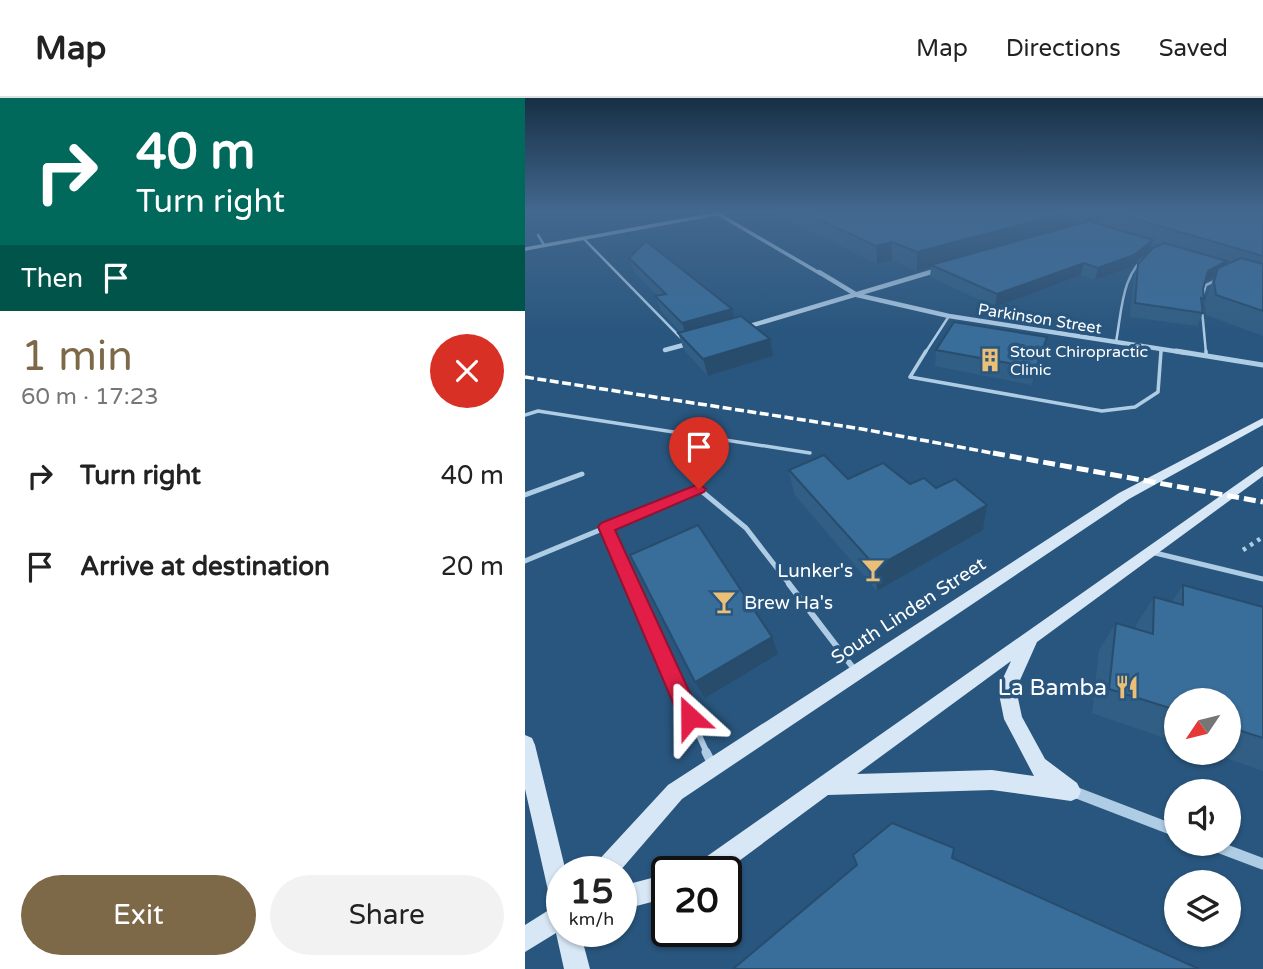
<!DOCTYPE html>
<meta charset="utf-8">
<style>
body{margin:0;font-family:"Varela Round",sans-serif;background:#f2f2f2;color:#222;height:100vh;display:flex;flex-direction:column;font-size:26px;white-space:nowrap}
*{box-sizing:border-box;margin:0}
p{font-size:23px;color:#767676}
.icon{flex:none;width:38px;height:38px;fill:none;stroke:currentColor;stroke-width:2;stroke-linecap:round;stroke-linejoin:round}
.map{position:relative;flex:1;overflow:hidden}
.panel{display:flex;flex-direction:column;background:#fff;width:525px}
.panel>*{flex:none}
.top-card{background:#00695c;color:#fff;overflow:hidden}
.needle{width:46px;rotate:235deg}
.fabs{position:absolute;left:639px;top:590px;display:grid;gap:14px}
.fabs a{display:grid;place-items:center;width:77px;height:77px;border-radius:50%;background:#fff;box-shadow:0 2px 5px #0004;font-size:35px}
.speed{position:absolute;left:21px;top:758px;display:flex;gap:14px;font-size:35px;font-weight:700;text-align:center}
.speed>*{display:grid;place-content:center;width:91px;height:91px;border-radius:50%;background:#fff;box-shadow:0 2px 5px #0004;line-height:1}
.speed small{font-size:18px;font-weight:400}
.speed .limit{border:4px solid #111;border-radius:10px;background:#fff;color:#111}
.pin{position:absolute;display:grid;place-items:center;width:60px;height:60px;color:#fff;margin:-72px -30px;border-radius:50% 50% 50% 0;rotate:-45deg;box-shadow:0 0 7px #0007}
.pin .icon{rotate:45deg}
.me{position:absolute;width:77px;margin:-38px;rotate:336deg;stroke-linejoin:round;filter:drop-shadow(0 0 5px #0008)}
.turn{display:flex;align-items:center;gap:24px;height:147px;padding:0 21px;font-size:32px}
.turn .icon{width:91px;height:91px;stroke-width:2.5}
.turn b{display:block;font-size:49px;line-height:60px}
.then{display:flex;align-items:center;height:66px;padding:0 21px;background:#0003;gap:14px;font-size:26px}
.round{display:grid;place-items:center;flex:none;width:74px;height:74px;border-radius:37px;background:#f2f2f2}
.summary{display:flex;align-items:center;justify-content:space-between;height:119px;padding:0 21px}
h1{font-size:42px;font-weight:600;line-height:52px;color:#7d6948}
.action{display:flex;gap:14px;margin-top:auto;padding:14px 21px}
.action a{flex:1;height:80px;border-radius:42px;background:#7d6948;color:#fff;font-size:28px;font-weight:600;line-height:80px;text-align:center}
.action a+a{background:#f2f2f2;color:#222}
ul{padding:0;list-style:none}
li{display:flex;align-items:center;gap:21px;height:91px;padding:0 21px}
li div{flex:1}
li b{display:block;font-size:26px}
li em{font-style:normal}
header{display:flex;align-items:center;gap:42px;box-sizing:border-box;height:98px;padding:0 35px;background:#fff;border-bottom:2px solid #e0e0e0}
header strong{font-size:33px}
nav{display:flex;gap:38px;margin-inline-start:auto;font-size:24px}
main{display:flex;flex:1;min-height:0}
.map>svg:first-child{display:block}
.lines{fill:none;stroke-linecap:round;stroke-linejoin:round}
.path{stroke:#afcce5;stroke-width:4.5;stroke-dasharray:3.5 5;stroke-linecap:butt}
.service-far4{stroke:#afcce5;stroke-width:2.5}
.service-far3{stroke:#afcce5;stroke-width:3.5}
.service-far2{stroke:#afcce5;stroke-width:5}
.service-far1{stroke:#afcce5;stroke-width:6}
.service{stroke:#afcce5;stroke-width:9}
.minor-far3{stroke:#afcce5;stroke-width:3.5}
.minor-far2{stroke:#afcce5;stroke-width:4.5}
.minor-far1{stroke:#afcce5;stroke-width:5}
.minor{stroke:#afcce5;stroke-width:11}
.secondary{fill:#d8e7f5;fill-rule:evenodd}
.rail-far1{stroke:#fff;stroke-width:3.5;stroke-dasharray:9 3.5;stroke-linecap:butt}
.rail{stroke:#fff;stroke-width:5;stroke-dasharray:12 5;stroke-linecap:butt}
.wall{fill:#315e84;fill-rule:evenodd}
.shaded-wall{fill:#284c6c}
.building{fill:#396d9a;stroke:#284c6c;stroke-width:2}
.route{fill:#e11d48;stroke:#92132f;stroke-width:2}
.labels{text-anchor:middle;stroke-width:7;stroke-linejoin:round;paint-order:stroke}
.far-street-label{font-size:16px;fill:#fff;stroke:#29567e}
.far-poi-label{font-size:16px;fill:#fff;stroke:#29567e;text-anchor:start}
.poi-label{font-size:19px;fill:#fff;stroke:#29567e;text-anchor:end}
.street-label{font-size:19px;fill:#fff;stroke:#29567e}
.near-poi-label{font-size:23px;fill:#fff;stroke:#29567e;text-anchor:end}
</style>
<header>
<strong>Map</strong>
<nav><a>Map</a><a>Directions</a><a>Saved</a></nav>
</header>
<main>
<section class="panel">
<div class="top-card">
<div class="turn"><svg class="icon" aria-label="right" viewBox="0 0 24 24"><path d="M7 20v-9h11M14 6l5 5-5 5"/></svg><div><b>40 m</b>Turn right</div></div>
<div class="then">Then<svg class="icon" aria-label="arrive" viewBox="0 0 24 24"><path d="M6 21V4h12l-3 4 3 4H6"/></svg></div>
</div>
<div class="summary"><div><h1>1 min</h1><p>60 m · 17:23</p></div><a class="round" style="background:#d93025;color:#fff"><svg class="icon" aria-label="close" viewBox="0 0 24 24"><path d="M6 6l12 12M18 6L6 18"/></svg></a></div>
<ul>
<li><svg class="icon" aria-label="right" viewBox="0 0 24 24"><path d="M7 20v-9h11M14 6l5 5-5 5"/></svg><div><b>Turn right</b></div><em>40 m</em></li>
<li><svg class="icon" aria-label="arrive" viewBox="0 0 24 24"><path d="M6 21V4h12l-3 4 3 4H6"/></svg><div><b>Arrive at destination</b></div><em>20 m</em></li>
</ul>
<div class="action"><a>Exit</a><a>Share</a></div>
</section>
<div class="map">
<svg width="738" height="871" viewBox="0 0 738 871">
<rect width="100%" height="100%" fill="#29567e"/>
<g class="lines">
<polyline class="path" points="718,452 738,439"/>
<g class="service-far4">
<polyline points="13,137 19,147"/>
<polyline points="58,140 157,241"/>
<polyline points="676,203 681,187 692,182"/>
<polyline points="677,212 681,255"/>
<path d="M591,244C597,213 596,173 626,155"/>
<polyline points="400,255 424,218"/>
<polyline points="636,255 636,251"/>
</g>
<g class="service-far3">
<polyline points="401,253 385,279 577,313 610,309 633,294 636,253"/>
<polyline points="681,253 681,258"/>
<polyline points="0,317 13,313 285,355"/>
</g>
<g class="service-far2">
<polyline points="0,397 57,376"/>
<polyline points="81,429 107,487"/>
<polyline points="626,454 738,481"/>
<polyline points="0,463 174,391 221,430 265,487"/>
</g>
<g class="service-far1">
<polyline points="106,486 182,655"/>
<polyline points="264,486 329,571"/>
</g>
<polyline class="service" points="181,654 187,666"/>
<g class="minor-far3">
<polyline points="190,114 296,176"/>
<polyline points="0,151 202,114"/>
<polyline points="400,176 411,173"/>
</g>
<g class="minor-far2">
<polyline points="294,174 332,197 424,218 662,255"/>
<polyline points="218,230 406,174"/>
<polyline points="140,252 166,245"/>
</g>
<polyline class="minor-far1" points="651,253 738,267"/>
<g class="minor">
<polyline points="547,693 651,733"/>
<polyline points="685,746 738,766"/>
</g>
<g class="secondary">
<polygon points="738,320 738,327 604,401 157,701 94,774 67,774 70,766 143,687 594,395"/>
<path d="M738,368V378L512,544L491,591L497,619L520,661L552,685L556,693L553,700L546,703L467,692L303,697L199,774H168L171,766ZM486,563L473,591L479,621L509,678L467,672L332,676Z"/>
<polygon points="0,637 7,640 10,647 41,774 37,774 37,833 55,833 65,871 39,871 31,835 0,854 0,827 27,810 0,691"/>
<polygon points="142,776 142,800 96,812 96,788"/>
</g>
<polyline class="rail-far1" points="0,279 337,331 478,357"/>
<polyline class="rail" points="468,355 738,404"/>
</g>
<g class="wall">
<path d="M251,114H738V238L681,217L680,204L689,179L680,184L678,191L679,201L677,205L678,215L672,228L605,219L609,179L613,166L634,147L627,145L624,153L606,169L570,182L556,177L470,209L405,179L406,169L392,173L367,162L352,166L252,117ZM579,119L577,127L566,123ZM548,120L556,123L560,124L547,128Z"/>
<polygon points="104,160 209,220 248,258 183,278 159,252 153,235 156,235 136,213 130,198 133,198 109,174"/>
<polygon points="522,239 518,255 507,287 410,268 411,252"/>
<polygon points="264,372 323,381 385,386 411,390 462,407 458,432 352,493 269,396"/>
<polygon points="658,487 738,509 738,673 683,654 704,654 704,602 651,602 651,644 567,615 574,552 591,525 611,531 611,527 629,499 647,504"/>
</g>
<g class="shaded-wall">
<polygon points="544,114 550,114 546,129 406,167 406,169 392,173 392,154"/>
<polygon points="564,114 581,114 579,119 561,124"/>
<polygon points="628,142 624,153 606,169 570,182 573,170"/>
<polygon points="367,144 367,162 352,166 351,148"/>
<polygon points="702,163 696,175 693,170 689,179 677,185 683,173"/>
<polygon points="559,165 556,177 470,209 472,196"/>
<polygon points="207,211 210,226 162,241 157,225"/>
<polygon points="522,239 518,255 507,287 511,270"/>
<polygon points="245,241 248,258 183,278 178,261"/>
<polygon points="462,407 458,432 352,493 351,469"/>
<polygon points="247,539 253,556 180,600 170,584"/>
</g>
<g class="building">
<polygon points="278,114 394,114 396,115 401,114 544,114 392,154 367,144 351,148"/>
<polygon points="586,114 738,114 738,158"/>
<polygon points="564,123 628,142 609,157 573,170 559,165 472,196 406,167"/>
<polygon points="121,143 207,211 157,225 130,198 141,196 104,160"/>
<polygon points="639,145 702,163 683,173 678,191 679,201 676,200 678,215 610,205 613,166 628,150"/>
<polygon points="716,160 738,166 738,213 691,197 689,184 693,170"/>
<polygon points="216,218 245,241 178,261 153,235"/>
<polygon points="429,224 522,239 511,270 411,252"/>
<polygon points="299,357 323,381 358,365 385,386 399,380 411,390 430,381 462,407 351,469 264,372"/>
<polygon points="173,427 247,539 170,584 105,457"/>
<polygon points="658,487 738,509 738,640 704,629 704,602 651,602 651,612 584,591 591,525 628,536 629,499 658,507"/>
<polygon points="367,725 429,750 427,760 674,871 208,871 332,767 328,757"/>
</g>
<linearGradient id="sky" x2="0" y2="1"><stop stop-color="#172f45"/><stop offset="0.48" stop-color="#43688f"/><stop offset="1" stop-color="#43688f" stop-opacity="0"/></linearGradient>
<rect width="738" height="236" fill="url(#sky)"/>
<polygon class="route" points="174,386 181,391 179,394 90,432 176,619 173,626 165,629 157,626 73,429 76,425"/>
<defs>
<g id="building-bare" transform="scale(1.89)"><path d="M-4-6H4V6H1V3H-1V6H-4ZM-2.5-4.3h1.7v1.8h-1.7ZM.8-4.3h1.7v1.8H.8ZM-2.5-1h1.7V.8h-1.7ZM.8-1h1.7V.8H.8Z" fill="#ecbf76" stroke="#29567e" stroke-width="2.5" paint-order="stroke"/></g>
<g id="bar-bare" transform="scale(1.89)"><path d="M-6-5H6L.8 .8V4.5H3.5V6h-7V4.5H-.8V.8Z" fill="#ecbf76" stroke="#29567e" stroke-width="2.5" paint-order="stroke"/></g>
<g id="restaurant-bare" transform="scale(1.89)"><path d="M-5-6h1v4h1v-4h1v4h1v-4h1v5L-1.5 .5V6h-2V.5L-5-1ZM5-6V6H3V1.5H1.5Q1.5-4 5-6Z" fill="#ecbf76" stroke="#29567e" stroke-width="2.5" paint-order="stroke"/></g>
</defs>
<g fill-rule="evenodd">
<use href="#building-bare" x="465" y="262"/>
<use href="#bar-bare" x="348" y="472"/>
<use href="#bar-bare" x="199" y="504"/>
<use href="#restaurant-bare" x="602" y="589"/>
</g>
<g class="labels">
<g class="far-street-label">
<text transform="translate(515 220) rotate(9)" y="6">Parkinson Street</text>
</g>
<g class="far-poi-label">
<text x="485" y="259">Stout Chiropractic<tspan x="485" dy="18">Clinic</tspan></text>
</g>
<g class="poi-label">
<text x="328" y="479">Lunker's</text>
<text x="219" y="511" text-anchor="start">Brew Ha's</text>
</g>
<g class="street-label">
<text transform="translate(383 512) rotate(-33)" y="7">South Linden Street</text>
</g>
<g class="near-poi-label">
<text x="582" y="597">La Bamba</text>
</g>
</g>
</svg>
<div class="fabs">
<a><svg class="needle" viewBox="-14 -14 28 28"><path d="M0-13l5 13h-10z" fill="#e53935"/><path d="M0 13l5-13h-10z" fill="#767676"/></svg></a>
<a><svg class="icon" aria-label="sound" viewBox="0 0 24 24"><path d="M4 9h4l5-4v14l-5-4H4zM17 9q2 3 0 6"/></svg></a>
<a><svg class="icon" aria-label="layers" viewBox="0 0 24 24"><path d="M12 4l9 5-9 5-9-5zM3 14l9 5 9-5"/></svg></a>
</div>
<div class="speed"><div>15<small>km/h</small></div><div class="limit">20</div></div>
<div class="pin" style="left:174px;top:391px;background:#d93025"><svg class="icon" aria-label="arrive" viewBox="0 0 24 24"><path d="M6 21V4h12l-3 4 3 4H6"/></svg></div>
<svg class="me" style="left:165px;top:619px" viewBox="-20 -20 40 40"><path d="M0-17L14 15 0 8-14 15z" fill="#e11d48" stroke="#fff" stroke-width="4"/></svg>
</div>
</main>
